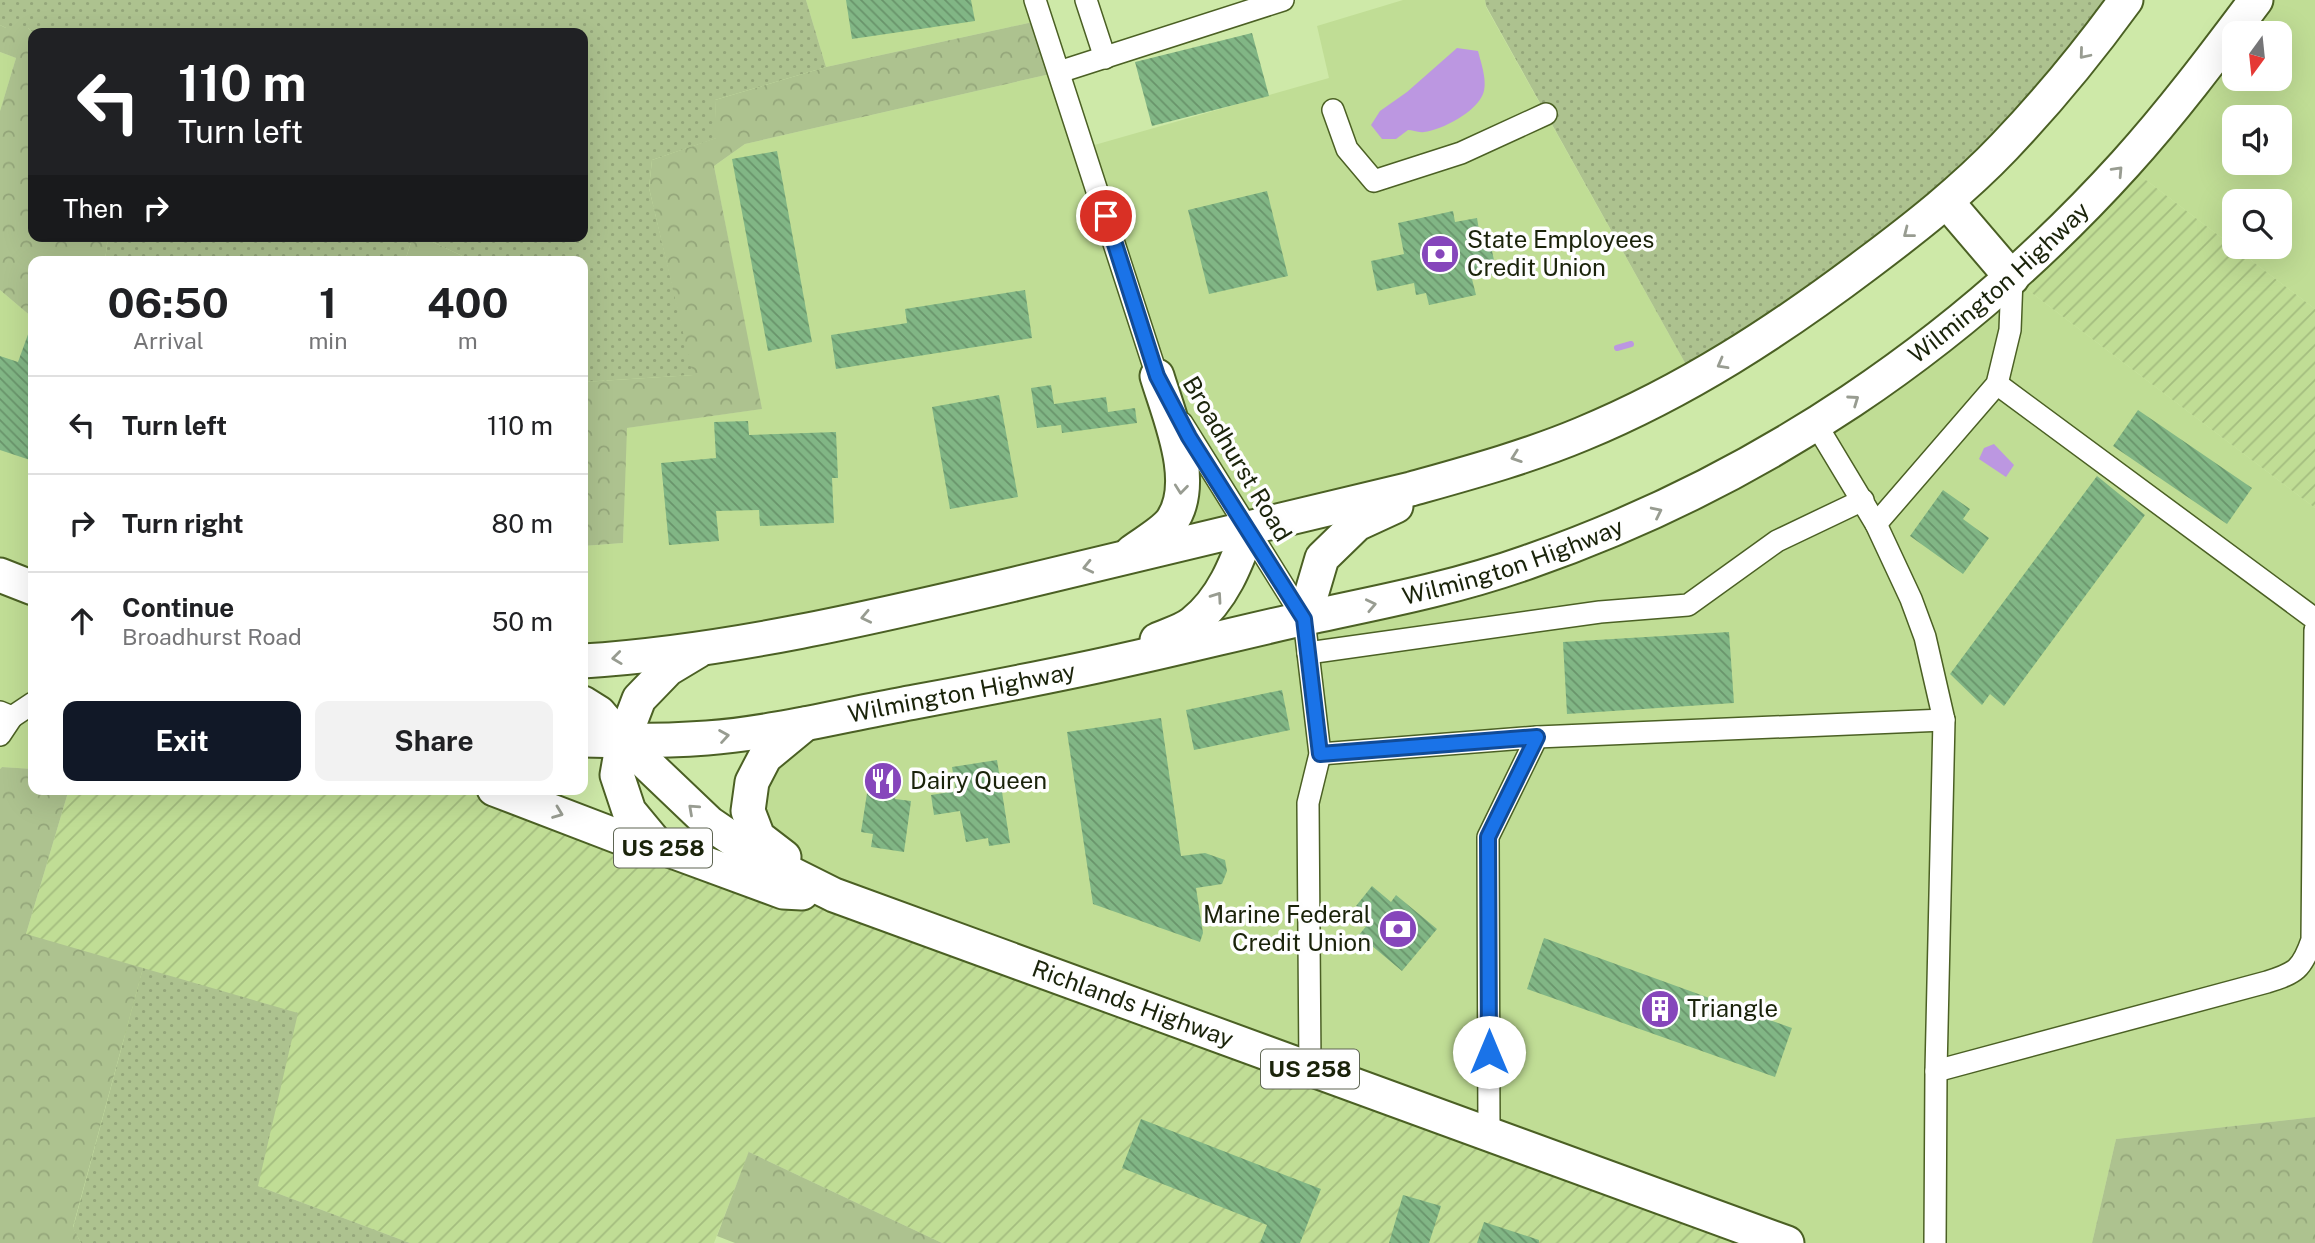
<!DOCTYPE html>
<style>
body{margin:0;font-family:"Public Sans",sans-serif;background:#f2f2f2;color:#202124;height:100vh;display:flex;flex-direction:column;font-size:26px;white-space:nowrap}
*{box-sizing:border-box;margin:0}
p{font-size:23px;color:#757577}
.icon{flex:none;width:38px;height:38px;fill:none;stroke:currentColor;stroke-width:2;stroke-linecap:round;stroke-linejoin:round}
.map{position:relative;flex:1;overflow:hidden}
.panel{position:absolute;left:28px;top:256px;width:560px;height:539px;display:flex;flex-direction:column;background:#fff;border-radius:14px;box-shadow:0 7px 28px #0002}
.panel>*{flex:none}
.hud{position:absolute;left:28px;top:28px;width:560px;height:214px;border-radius:14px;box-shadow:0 7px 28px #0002;background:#202124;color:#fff;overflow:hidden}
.needle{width:46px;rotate:195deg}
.tools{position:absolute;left:2222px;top:21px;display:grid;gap:14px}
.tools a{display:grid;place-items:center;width:70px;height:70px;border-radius:14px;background:#fff;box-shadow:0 7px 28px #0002;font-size:35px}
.pin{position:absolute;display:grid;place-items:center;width:60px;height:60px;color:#fff;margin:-30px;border:4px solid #fff;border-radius:50%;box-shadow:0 2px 7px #0007}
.me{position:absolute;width:77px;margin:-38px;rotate:0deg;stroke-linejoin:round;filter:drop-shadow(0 0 5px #0008)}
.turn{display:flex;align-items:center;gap:24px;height:147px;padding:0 35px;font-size:32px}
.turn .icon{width:91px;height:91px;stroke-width:2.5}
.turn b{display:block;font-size:49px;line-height:60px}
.then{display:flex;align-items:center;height:66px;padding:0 35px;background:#0003;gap:14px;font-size:26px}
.eta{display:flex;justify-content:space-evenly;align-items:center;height:119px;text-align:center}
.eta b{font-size:42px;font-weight:700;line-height:49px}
.cta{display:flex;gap:14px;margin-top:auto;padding:14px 35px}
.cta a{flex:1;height:80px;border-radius:14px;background:#111827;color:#fff;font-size:28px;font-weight:700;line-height:80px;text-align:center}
.cta a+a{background:#f2f2f2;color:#202124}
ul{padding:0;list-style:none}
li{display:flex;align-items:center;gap:21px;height:98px;padding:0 35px;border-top:2px solid #e0e0e0}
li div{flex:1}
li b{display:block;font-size:26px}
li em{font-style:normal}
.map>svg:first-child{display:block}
.built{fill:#c0dd95;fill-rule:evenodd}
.industrial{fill:url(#industrial-furrows)}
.grass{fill:url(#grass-dots)}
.forest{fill:url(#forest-crowns)}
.water{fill:#bc97e1}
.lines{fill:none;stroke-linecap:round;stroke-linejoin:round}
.stream{stroke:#bc97e1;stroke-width:6}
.building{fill:url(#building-back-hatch)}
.minor-casing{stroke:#4b6024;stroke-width:24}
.primary-casing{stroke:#4b6024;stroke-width:37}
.minor{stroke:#fff;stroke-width:21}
.primary{stroke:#fff;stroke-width:33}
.oneway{stroke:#989c91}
.route-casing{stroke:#114b97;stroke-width:18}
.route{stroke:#1a73e8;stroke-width:12}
.labels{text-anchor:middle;stroke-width:7;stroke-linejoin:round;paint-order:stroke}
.shield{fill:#fefefe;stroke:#5e6553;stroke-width:2}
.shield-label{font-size:23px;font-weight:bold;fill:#1a230a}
.poi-label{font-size:24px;fill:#1a230a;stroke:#fefefe;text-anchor:start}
.street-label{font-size:24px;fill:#1a230a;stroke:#fefefe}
</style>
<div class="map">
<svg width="2315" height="1243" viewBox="0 0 2315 1243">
<defs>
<pattern id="industrial-furrows" width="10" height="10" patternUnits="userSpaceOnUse" patternTransform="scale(1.75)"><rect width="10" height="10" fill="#c0dd95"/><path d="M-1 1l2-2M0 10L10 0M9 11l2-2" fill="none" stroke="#a4bd7f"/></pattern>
<pattern id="grass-dots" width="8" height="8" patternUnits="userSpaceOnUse" patternTransform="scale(1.75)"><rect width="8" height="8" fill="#adc28f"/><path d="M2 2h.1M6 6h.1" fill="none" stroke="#94a67a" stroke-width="1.8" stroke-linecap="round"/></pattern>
<pattern id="forest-crowns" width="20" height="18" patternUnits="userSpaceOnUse" patternTransform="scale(1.75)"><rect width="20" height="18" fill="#adc28f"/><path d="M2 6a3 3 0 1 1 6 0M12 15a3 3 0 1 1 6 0" fill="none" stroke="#94a67a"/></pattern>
<pattern id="building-back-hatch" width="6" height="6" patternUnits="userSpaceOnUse" patternTransform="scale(1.75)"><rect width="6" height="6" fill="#81b685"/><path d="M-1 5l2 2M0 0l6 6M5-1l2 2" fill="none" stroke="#69946b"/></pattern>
</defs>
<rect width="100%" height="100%" fill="#cee9a8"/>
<g class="built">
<polygon points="806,0 1035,0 1042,20 826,67"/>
<polygon points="1403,0 1485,0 1486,7 1694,379 1461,475 583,661 583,546 623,543 626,428 761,409 714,166 745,144 1059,72 1084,148 1329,78 1317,26"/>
<path d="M2256,0H2315V309L2125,164ZM2235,33H2280V79H2235ZM2235,117H2280V163H2235ZM2235,201H2280V247H2235Z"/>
<polygon points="0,52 16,58 0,111"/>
<polygon points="2012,278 2315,508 2315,1117 2116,1139 2092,1243 1787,1243 834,895 758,837 752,782 807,723 1021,682 1633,523"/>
<polygon points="0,290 33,318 33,769 2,767 0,769"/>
</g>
<g class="industrial">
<polygon points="2125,164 2315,309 2315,508 2012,278"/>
<polygon points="69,789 494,789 1782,1243 942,1243 749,1152 714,1243 410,1243 258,1186 26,934"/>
</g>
<g class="grass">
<polygon points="0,0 806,0 826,67 715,100 717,138 652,160 649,188 694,375 583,382 583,261 473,261 420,236 583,236 583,33 33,33 28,28 6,28 0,25"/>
<polygon points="1485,0 2126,0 2004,147 1694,379 1486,6"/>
<polygon points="108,236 413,236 405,261 105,261"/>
<polygon points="143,968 298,1013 258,1186 410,1243 81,1243 73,1228"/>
</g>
<g class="forest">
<polygon points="1042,20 1059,72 745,144 714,166 762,409 627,428 623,543 583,546 583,382 693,375 649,188 652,160 716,138 715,100 826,67"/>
<polygon points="0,25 6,28 28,28 33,33 33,236 108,236 105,261 33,261 33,318 0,290 0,111 16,58 0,52"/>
<polygon points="413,236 420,236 473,261 405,261"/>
<polygon points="2,767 33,769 33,789 69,789 26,934 143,968 73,1227 81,1243 0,1243 0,769"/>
<polygon points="2315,1117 2315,1243 2092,1243 2116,1139"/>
<polygon points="749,1151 749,1152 942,1243 735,1243 717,1236"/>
</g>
<g class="water">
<path d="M1457,48L1478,51C1481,63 1488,82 1483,94C1476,112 1442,130 1424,132C1419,133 1412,130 1408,130L1396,139H1382L1371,125L1380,111L1407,92Z"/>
<polygon points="1994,444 2014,465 2006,477 1979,459 1984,448"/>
</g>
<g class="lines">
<polyline class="stream" points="1617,348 1631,344"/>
</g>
<g class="building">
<polygon points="846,0 971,0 975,21 852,39"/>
<polygon points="1252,33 1269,96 1152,126 1135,62"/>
<polygon points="777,151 812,342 768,351 732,159"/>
<polygon points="1267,191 1288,276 1209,294 1188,210"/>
<polygon points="1453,211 1455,222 1477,218 1479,230 1487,228 1497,274 1472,279 1476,295 1429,305 1426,293 1416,295 1414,283 1377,291 1371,261 1404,254 1398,223"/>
<polygon points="1025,290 1032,338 836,369 831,335 907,323 905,309"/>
<polygon points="31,326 33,326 33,461 0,450 0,356 18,362"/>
<polygon points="1051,385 1054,404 1106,397 1108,412 1135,408 1137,423 1062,433 1061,425 1037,428 1031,388"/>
<polygon points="999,395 1018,497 950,509 932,407"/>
<polygon points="2138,410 2252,488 2227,524 2113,446"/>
<polygon points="748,421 749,435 836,432 838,478 832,478 834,523 760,526 759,510 716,511 719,541 669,545 661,463 716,458 714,422"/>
<polygon points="2097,476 2145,515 2004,706 1990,694 1982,705 1950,674"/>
<polygon points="1943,490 1970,509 1963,519 1989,538 1963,574 1910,536"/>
<polygon points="1729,632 1734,703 1567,714 1563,642"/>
<polygon points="1282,690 1290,730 1194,750 1186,710"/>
<polygon points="1161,718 1181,856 1205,853 1225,860 1227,871 1222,884 1196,888 1203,933 1200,942 1093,904 1067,732"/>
<polygon points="997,760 1010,843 989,846 988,838 966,842 960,811 934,815 931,795 956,791 952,767"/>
<polygon points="870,774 898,778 895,799 911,801 904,852 871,847 873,834 861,832"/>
<polygon points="1372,886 1391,902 1396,895 1437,929 1402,971 1359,935 1372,919 1356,906"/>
<polygon points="1544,938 1792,1028 1775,1077 1527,989"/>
<polygon points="1141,1119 1321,1189 1300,1243 1260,1243 1267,1225 1122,1168"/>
<polygon points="1403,1195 1441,1206 1429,1243 1389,1243"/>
<polygon points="1484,1222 1539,1240 1539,1243 1477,1243"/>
</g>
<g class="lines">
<g class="minor-casing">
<g id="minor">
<polyline points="1035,0 1157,376 1162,385"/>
<polyline points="1086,0 1105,58"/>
<polyline points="1059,72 1283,0"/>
<polyline points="1333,110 1347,149 1374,181 1461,153 1546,114"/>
<polyline points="1997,384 2315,619"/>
<polyline points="1182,423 1304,619 1320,754 1308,803 1310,1069"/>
<polyline points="1817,426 1876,524 1911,599 1925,637 1944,720 1936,1071 1935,1243"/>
<polyline points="1876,524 1997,384 2010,330 2012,278"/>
<polyline points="1308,653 1600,612 1688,605 1777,541 1863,500"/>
<polyline points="0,712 12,717 33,703"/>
<polyline points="0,735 12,717"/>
<polyline points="1320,754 1537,737 1944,720"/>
<path d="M1936,1071L2267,982C2296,973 2302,969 2312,940L2315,630"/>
<polyline points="1489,1134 1488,837 1537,737"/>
</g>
</g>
<g class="primary-casing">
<g id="primary">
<polyline points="1947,202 2012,278"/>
<path d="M1132,552C1144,543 1162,533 1171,522C1199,484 1169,416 1157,376"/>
<polyline points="0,575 33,588"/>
<polyline points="1304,619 1322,558 1357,524 1396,506"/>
<path d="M1157,640C1168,635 1183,631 1193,623C1223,599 1236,564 1249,529"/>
<path d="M583,661C726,652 875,617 1015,584C1147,553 1279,521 1411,489C1468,473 1527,457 1582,434C1686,391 1778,331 1868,263C1916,227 1963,190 2004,147C2048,101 2089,51 2126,0"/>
<path id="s1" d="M583,703L599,713L623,741L709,823L762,859L834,895L1787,1243"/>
<path id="s2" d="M583,740C624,741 666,741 707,738C773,733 839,716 904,704C979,690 1055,676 1129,659C1188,646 1247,631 1306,618C1381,602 1455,588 1528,562C1758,482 1961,345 2125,164C2172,112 2214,56 2256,0"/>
<polyline points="494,789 622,838 658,846 783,892 802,893"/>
<polyline points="658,846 629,811 617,775 623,741 639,699 668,669 698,651"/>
<polyline points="784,857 758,837 748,811 752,782 765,757 805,724"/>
</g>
</g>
<use href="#minor" class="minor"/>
<use href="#primary" class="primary"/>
</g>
<defs><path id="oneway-chevron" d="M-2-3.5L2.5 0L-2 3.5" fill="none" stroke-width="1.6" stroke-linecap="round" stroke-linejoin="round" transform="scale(1.75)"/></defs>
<g class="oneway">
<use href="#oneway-chevron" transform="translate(2084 54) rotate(130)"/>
<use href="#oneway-chevron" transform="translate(2118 171) rotate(-47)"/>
<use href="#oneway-chevron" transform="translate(1908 233) rotate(142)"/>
<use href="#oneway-chevron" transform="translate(1722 364) rotate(151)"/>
<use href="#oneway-chevron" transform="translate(1854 400) rotate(-35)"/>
<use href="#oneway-chevron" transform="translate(1516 457) rotate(161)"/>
<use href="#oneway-chevron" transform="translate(1181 489) rotate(96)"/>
<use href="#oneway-chevron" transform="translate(1657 512) rotate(-26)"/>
<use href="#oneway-chevron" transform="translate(1088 567) rotate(167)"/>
<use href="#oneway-chevron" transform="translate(1217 597) rotate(-55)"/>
<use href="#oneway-chevron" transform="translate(1371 605) rotate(-12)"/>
<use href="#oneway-chevron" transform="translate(866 617) rotate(168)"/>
<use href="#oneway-chevron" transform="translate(617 658) rotate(173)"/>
<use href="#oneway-chevron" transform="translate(724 736) rotate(-9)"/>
<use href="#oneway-chevron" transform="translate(693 809) rotate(-138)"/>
<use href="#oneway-chevron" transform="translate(558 813) rotate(21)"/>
</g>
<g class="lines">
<g class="route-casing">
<polyline id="route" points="1106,216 1157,376 1189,437 1304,619 1320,754 1537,737 1488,837 1489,1052"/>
</g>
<use href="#route" class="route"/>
</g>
<defs>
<g id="bank-disc" transform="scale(2.0125)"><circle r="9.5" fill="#8646bb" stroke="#fefefe"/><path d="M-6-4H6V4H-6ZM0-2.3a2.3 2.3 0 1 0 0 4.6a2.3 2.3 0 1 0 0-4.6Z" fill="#fff"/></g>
<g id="restaurant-disc" transform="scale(2.0125)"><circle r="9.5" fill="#8646bb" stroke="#fefefe"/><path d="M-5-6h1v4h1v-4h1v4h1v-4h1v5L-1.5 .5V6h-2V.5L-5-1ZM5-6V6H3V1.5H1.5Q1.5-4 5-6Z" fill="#fff"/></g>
<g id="building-disc" transform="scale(2.0125)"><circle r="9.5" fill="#8646bb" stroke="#fefefe"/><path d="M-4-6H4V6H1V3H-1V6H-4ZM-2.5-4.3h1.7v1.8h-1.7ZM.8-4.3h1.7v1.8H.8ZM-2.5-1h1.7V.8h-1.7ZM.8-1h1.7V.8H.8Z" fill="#fff"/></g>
</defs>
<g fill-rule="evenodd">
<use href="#bank-disc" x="1440" y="254"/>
<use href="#restaurant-disc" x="883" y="781"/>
<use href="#bank-disc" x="1398" y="929"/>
<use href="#building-disc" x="1660" y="1009"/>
</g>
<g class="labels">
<g class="shield">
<rect x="614" y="828.5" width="98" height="39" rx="5"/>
<rect x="1261" y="1049.5" width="98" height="39" rx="5"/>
</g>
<g class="shield-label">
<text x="663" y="856">US 258</text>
<text x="1310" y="1077">US 258</text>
</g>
<g class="poi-label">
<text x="1467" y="248">State Employees<tspan x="1467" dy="28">Credit Union</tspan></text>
<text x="910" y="789">Dairy Queen</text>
<text x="1371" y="923" text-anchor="end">Marine Federal<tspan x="1371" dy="28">Credit Union</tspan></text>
<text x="1687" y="1017">Triangle</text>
</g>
<g class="street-label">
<text dy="8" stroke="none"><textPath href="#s2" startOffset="1516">Wilmington Highway</textPath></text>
<text transform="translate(1237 459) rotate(59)" y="8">Broadhurst Road</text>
<text dy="8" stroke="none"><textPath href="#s2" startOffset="950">Wilmington Highway</textPath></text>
<text dy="8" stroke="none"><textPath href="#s2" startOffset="383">Wilmington Highway</textPath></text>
<text dy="8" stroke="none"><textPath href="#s1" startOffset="637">Richlands Highway</textPath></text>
</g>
</g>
</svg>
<div class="tools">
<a><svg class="needle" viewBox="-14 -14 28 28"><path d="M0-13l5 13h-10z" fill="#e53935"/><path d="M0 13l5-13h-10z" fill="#757577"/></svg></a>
<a><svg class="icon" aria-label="sound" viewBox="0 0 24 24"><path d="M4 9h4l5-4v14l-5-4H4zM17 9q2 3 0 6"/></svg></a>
<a><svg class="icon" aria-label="search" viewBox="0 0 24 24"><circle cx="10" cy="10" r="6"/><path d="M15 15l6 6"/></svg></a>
</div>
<div class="pin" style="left:1106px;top:216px;background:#d93025"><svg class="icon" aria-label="arrive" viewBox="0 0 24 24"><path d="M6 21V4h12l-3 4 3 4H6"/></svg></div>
<svg class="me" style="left:1489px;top:1052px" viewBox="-20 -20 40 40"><circle r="19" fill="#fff"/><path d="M0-13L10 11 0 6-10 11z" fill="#1a73e8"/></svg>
<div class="hud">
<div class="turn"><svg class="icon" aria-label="left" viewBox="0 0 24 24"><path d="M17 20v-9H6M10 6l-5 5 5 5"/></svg><div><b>110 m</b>Turn left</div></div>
<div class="then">Then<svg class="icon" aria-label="right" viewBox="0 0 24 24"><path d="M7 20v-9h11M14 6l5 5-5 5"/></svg></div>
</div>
<section class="panel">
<div class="eta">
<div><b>06:50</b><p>Arrival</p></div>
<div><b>1</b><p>min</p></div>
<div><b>400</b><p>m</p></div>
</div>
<ul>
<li><svg class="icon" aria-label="left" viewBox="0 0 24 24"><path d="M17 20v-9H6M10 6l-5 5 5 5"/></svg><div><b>Turn left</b></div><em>110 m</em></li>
<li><svg class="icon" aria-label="right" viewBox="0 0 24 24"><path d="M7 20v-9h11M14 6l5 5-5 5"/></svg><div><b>Turn right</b></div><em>80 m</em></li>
<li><svg class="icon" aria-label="ahead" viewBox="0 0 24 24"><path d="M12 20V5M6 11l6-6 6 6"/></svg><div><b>Continue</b><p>Broadhurst Road</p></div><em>50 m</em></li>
</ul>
<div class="cta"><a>Exit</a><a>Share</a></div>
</section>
</div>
